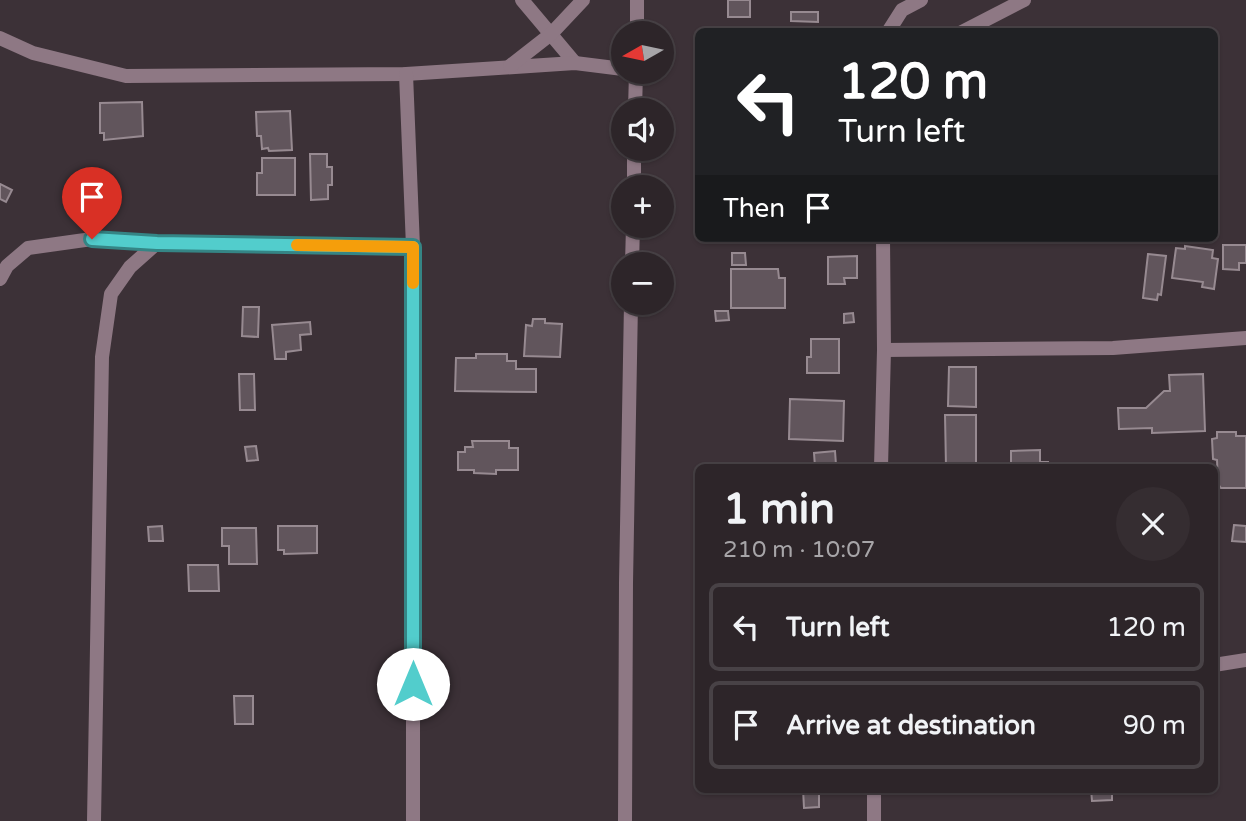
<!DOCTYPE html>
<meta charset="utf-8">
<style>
body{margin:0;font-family:"Varela Round",sans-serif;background:#352d31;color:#f1f3f6;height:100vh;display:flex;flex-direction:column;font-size:26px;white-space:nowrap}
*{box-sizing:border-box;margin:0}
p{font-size:23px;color:#a7a5a8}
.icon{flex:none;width:38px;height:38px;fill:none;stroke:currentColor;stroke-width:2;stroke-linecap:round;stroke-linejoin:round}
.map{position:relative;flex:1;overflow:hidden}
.side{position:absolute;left:695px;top:464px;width:523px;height:329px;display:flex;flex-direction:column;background:#2d2529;border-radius:10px;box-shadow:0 2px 5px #0004,0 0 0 2px #484246}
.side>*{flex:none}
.top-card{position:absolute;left:695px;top:28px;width:523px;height:214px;border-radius:10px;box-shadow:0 2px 5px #0004,0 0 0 2px #484246;background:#202124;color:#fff;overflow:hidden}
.needle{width:46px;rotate:261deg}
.controls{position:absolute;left:611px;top:21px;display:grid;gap:14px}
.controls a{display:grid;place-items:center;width:63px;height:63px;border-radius:50%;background:#2d2529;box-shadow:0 2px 5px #0004,0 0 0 2px #484246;font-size:35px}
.pin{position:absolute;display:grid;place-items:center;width:60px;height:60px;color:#fff;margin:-72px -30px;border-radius:50% 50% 50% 0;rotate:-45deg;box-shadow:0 0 7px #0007}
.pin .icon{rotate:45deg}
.me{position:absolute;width:77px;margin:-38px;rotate:0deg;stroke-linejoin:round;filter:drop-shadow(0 0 5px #0008)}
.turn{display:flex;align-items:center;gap:24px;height:147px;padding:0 28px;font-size:32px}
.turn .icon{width:91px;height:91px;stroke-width:2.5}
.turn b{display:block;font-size:49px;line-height:60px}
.then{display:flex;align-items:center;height:66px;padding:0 28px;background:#0003;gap:14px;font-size:26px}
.round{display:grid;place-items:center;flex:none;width:74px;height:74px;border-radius:37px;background:#352d31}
.overview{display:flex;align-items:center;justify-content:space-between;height:119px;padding:0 28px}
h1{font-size:42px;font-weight:800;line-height:52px}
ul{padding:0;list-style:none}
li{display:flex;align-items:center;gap:21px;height:88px;margin:0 14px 10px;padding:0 14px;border:4px solid #484246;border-radius:10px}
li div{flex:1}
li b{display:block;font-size:26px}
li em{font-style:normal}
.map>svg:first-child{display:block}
.building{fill:#61555c;stroke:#978a91;stroke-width:2}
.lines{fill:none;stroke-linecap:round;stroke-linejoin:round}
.minor{stroke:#8e7884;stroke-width:14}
.route-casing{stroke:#358585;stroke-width:18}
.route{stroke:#52cdcc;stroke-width:12}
.slow{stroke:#f59e0b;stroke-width:12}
</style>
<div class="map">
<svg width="1246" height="821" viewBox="0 0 1246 821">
<rect width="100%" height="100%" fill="#3c3137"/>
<g class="building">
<rect x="728" y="0" width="22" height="17"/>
<polygon points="791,12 818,12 818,22 791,21"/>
<polygon points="142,102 143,136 104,140 104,133 100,133 100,103"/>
<polygon points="290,111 292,150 269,151 268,148 262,149 261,136 257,136 256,112"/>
<polygon points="310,154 327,154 327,167 332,167 332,185 328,185 328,199 311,200"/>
<polygon points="262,158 295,158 295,195 257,195 257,173 262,173"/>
<polygon points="0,184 12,190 6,202 0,199"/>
<polygon points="1223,245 1246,245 1246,263 1239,263 1239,270 1223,269"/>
<polygon points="1185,246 1213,250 1212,258 1218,259 1214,289 1202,287 1203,282 1172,278 1176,248 1185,249"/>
<polygon points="732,253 745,253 746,265 732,265"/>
<polygon points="1148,254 1166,256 1161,295 1158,294 1157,300 1143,298"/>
<polygon points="857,256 857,278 844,278 845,284 828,284 828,257"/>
<polygon points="731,269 778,269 779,278 785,278 785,308 731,308"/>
<polygon points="243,307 259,307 258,337 242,336"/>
<polygon points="715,311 728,311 729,320 716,321"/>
<polygon points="853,313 854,322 844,323 844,314"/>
<polygon points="533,319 545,319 545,323 562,324 560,357 524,356 526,325 532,326"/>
<polygon points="310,322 311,334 300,335 301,350 286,352 286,359 275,359 272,325"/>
<polygon points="811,339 839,339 839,373 807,373 807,357 811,357"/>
<polygon points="476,354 507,354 507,361 516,361 516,369 536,369 536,392 455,391 456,358 476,358"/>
<polygon points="949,367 976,367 976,407 948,406"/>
<polygon points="239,374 254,374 255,410 240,410"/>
<polygon points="1203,374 1205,431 1152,433 1152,428 1119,429 1118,408 1146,408 1164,391 1170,391 1169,375"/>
<polygon points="790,399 844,401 843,441 789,439"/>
<polygon points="945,415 976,415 976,467 946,467"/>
<polygon points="1217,432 1236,432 1236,436 1246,436 1246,488 1221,488 1218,484 1217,460 1213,459 1212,439 1217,438"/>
<polygon points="472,441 509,441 509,448 518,448 518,470 496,470 496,474 474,473 474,470 458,470 458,452 465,452 465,447 473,447"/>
<polygon points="256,446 258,460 247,461 245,447"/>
<polygon points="1040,450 1040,462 1048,462 1048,467 1011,467 1011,451"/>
<polygon points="835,451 836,465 815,467 814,453"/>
<polygon points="1234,525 1246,526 1246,542 1232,541"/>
<polygon points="162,526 163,541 149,541 148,527"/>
<polygon points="278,526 317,526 317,553 284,554 284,550 278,550"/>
<polygon points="222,528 256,528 257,564 229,564 229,546 222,546"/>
<polygon points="188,565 218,565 219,591 189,591"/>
<polygon points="234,696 253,696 253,724 235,724"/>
<polygon points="803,789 819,789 819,807 804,808"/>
<polygon points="1091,789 1112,789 1112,800 1092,801"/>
</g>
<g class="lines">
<g class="minor">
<polyline points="522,0 575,63"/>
<polyline points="888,32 902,10 921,0"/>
<polyline points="962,32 1024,0"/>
<polyline points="637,33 637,0"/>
<polyline points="0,38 33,53 126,76 406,74 575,63 623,69"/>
<polyline points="510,66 551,34 583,0"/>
<polyline points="406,74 413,247 413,821"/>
<polyline points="635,110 636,72"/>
<polyline points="634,187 634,149"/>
<polyline points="632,264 633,226"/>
<polyline points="0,279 7,266 28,248 92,239 157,243 413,247"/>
<polyline points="884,350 1113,348 1246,338"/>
<polyline points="881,467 884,350 883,238"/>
<polyline points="1214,665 1246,660"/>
<polyline points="94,821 102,357 111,294 130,267 157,243"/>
<polyline points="625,821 626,583 631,303"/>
<polyline points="874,821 874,789"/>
</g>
</g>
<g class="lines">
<g class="route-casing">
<polyline id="route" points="92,239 157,243 413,247 413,684"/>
</g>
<use href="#route" class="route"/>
<polyline class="slow" points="297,245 413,247 413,283"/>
</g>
</svg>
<div class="controls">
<a><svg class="needle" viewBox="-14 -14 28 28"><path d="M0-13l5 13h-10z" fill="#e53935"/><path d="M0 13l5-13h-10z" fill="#a7a5a8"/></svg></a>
<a><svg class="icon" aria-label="sound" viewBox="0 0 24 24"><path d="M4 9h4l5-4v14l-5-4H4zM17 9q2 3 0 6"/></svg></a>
<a>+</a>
<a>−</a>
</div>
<div class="pin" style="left:92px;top:239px;background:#d93025"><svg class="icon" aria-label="arrive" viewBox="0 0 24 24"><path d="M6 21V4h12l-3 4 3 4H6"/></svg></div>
<svg class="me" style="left:413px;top:684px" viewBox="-20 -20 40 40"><circle r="19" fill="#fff"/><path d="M0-13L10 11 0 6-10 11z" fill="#52cdcc"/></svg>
<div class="top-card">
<div class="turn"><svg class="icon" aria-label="left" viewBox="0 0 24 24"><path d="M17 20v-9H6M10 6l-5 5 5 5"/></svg><div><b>120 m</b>Turn left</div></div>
<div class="then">Then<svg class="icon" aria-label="arrive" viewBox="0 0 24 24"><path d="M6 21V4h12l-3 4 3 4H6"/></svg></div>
</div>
<section class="side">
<div class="overview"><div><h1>1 min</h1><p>210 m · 10:07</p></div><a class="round"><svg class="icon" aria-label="close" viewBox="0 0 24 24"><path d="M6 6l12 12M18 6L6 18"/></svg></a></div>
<ul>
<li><svg class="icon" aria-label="left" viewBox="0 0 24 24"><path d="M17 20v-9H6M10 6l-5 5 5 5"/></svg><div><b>Turn left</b></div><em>120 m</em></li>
<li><svg class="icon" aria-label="arrive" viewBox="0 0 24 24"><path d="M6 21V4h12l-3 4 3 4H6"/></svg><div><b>Arrive at destination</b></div><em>90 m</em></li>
</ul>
</section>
</div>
